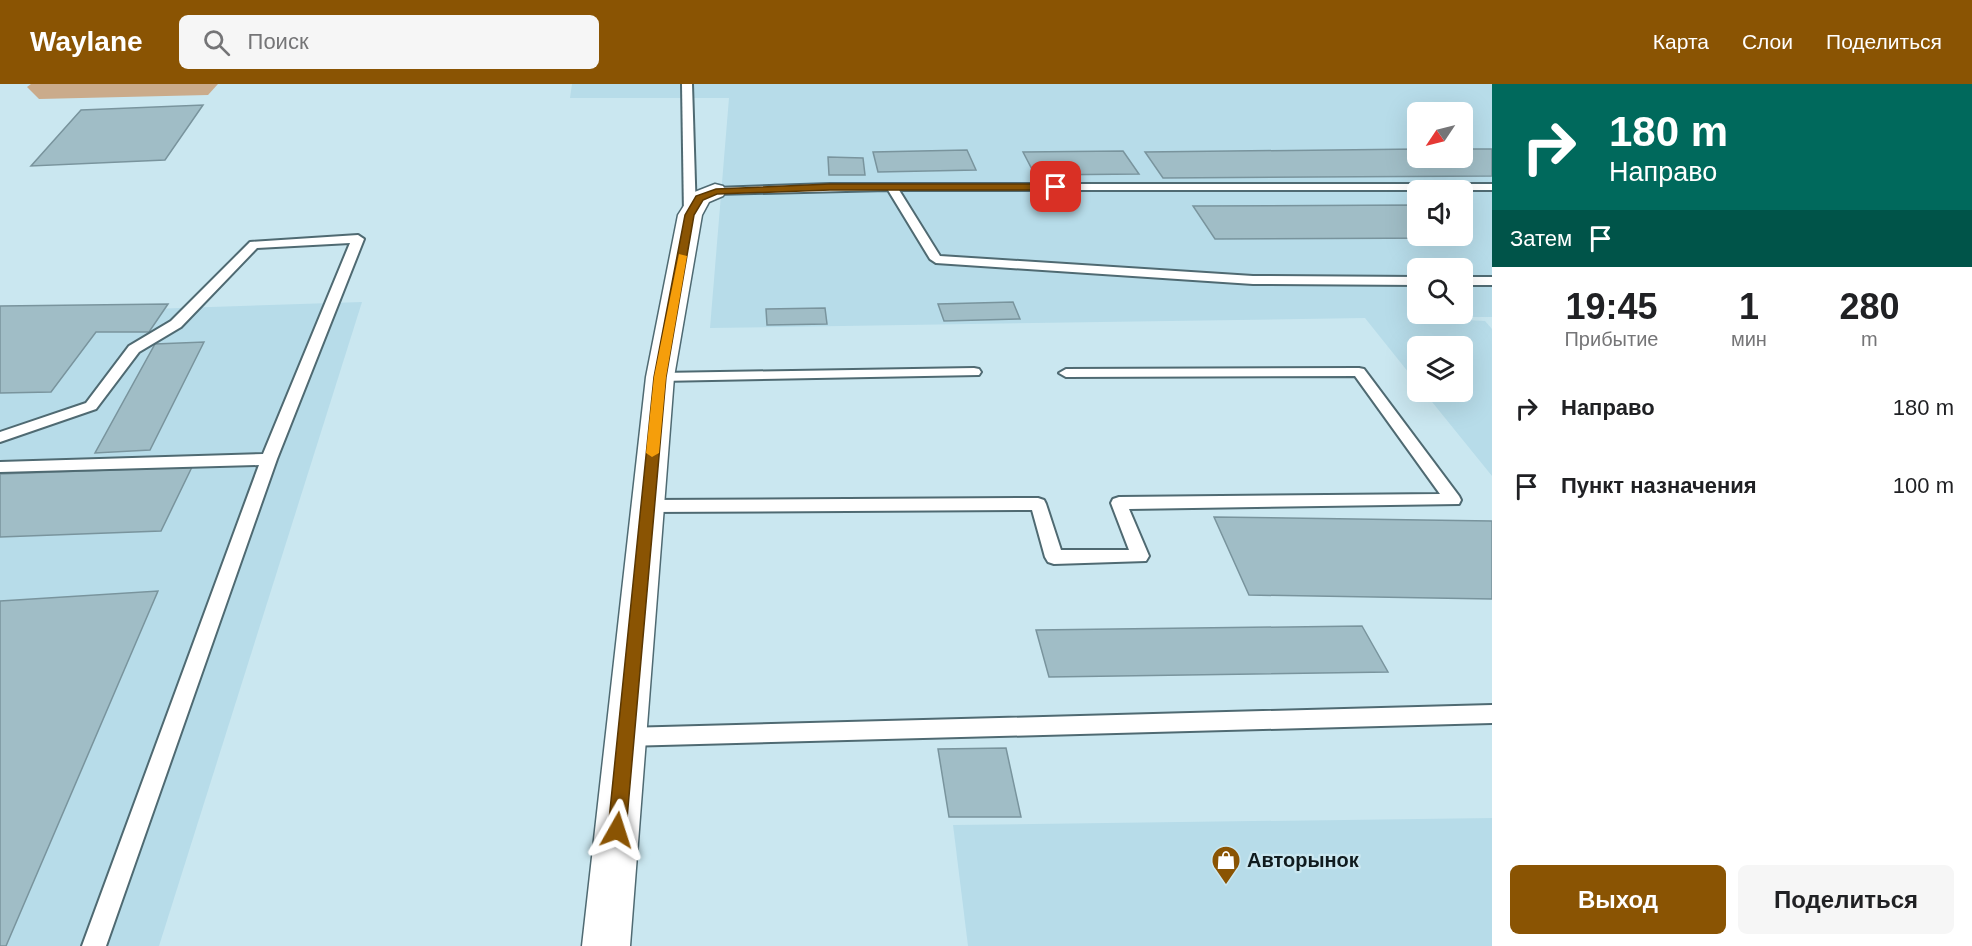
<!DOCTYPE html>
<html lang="ru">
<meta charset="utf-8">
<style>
body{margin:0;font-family:Helvetica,sans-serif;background:#f6f6f6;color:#202124;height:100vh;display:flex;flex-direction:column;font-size:22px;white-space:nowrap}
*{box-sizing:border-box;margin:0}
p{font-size:20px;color:#757577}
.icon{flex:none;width:33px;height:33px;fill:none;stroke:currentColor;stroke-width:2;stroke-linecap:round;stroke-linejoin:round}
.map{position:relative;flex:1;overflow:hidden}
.panel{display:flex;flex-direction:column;background:#fff;width:480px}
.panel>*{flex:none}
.hud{background:#00695c;color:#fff;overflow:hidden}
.needle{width:39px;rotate:235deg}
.buttons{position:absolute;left:1407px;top:18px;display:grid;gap:12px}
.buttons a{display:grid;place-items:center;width:66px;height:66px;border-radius:9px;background:#fff;box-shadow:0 6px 24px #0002;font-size:30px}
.pin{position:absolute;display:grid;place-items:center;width:51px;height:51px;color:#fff;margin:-26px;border-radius:12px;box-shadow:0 3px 9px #0006}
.me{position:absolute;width:66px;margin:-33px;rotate:6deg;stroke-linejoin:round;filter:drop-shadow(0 0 4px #0008)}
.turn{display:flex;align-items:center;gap:21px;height:126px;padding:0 18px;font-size:27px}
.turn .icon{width:78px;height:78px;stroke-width:2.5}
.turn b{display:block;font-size:42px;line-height:51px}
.then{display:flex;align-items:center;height:57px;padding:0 18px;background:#0003;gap:12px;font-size:22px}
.eta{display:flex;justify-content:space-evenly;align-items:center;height:102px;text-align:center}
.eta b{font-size:36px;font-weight:700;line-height:42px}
.cta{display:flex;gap:12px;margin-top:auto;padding:12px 18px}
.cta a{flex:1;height:69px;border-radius:9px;background:#8a5403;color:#fff;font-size:24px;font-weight:700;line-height:69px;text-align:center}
.cta a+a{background:#f6f6f6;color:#202124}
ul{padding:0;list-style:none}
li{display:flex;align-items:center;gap:18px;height:78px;padding:0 18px}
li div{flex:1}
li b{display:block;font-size:22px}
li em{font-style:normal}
header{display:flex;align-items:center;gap:36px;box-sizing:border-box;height:84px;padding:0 30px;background:#8a5403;color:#fff}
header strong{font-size:28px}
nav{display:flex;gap:33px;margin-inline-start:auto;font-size:21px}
.search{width:420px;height:54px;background:#f6f6f6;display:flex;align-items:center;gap:15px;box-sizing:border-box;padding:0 21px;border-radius:9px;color:#757577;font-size:22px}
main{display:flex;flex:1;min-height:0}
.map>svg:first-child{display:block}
.built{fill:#b7dce9;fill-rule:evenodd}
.forest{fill:#caab8b}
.building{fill:#a0bdc6;stroke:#79949d;stroke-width:1.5}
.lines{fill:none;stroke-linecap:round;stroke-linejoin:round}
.lane-casing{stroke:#4f6a72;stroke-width:4}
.street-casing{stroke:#4f6a72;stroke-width:3}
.lane{fill:#fff;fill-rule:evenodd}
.street{fill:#fff;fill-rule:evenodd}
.route{fill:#8a5403;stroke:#5a3702;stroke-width:1.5}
.slow{fill:#f59e0b}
.labels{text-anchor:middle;stroke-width:4.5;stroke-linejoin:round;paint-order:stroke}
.near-poi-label{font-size:20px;font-weight:bold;fill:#101b1e;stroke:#cae7f0;text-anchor:start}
</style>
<header>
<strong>Waylane</strong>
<div class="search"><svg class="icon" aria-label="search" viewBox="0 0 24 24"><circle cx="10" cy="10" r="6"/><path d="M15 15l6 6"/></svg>Поиск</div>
<nav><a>Карта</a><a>Слои</a><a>Поделиться</a></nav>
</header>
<main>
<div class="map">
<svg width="1492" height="862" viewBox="0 0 1492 862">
<rect width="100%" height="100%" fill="#cae7f0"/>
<g class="built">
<path d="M572,0H1492V233H1407L1485,237L1492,245V392L1424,308H1462V262H1418L1417,299L1365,234L710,244L729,14H570ZM1418,28H1462V74H1418ZM1418,106H1462V152H1418ZM1418,184H1462V230H1418Z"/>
<polygon points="362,218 159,862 0,862 0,230"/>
<polygon points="1492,734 1492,862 968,862 953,741"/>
</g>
<polygon class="forest" points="31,0 218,0 208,11 39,15 27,3"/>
<g class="building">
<polygon points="203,21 165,76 31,82 81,26"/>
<polygon points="1418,65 1418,74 1462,74 1462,65 1492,65 1492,92 1163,94 1145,68"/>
<polygon points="967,66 976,86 878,88 873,68"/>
<polygon points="1123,67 1139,90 1035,91 1023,68"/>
<polygon points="828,73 863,74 865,91 829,91"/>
<polygon points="1413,121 1418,125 1418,152 1443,152 1445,154 1215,155 1193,122"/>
<polygon points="1013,218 1020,235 944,237 938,220"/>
<polygon points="168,220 149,248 96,248 51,308 0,309 0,222"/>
<polygon points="825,224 827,240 767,241 766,225"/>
<polygon points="204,258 150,366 95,369 155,260"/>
<polygon points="192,383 161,447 0,453 0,390"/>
<polygon points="1214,433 1492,437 1492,515 1249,511"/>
<polygon points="158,507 6,862 0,862 0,517"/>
<polygon points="1362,542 1388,588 1049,593 1036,546"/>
<polygon points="1006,664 1021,733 949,733 938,665"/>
</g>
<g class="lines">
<g class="lane-casing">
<g id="lane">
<polygon points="682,0 692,0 696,131 690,134 684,131"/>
<polygon points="830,100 1492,100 1492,106 899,106 940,172 1253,192 1418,193 1418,201 1253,200 936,179 930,175 888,106 715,110 709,107 715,104"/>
<polygon points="358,151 364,155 277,375 106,862 82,862 259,381 0,388 0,378 263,370 350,159 257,164 181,243 139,268 96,325 0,358 0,348 86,319 129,262 171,237 250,158"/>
<rect x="1462" y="193" width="30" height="8"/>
<polygon points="974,284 979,285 981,288 979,291 660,297 653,293 660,289"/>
<polygon points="1359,284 1364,285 1459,412 1461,416 1459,420 1129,425 1149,472 1146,477 1054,480 1048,478 1045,473 1032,426 647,428 641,426 639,422 641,418 647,416 1038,414 1044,416 1046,420 1061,466 1129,466 1111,419 1113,415 1119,413 1440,410 1355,292 1066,293 1059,289 1066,285"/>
<polygon points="1492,621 1492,639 625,662 618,659 615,653 618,647 625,644"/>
</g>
</g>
<g class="street-casing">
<polygon id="street" points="715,100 723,102 726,107 723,112 709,118 702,131 674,293 630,862 582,862 646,293 678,131 692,109"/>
</g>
<use href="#lane" class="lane"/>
<use href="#street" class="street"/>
</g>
<polygon class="route" points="830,100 1056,100 1060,103 1056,106 830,106 717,110 703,116 694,131 666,293 626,746 623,752 617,754 610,752 608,746 654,293 685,131 696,112 716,105"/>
<polygon class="slow" points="679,170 687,172 666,293 659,369 652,373 646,369 654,293"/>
<defs>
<g id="shop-pin" transform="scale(1.5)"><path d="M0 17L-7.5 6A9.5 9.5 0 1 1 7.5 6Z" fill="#8a5403" stroke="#cae7f0"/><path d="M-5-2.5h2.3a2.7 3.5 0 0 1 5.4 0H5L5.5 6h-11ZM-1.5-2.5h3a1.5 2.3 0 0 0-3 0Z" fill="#fff"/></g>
</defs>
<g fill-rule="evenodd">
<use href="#shop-pin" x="1226" y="776"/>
</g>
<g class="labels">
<g class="near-poi-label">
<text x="1247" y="783">Авторынок</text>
</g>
</g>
</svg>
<div class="buttons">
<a><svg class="needle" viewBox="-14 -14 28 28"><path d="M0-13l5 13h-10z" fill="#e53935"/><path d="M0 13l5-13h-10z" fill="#757577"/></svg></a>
<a><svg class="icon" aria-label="sound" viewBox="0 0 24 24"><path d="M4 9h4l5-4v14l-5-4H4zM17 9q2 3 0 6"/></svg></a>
<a><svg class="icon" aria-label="search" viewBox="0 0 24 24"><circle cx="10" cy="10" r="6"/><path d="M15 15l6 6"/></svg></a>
<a><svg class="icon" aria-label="layers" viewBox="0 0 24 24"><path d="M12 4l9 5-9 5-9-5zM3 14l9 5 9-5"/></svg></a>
</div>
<div class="pin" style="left:1056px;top:103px;background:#d93025"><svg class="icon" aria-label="arrive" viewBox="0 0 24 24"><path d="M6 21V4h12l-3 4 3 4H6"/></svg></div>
<svg class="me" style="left:617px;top:746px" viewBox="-20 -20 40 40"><path d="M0-17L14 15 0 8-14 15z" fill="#8a5403" stroke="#fff" stroke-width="4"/></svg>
</div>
<section class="panel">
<div class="hud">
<div class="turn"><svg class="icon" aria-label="right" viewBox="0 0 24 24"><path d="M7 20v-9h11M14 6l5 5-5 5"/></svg><div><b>180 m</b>Направо</div></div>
<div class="then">Затем<svg class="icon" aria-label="arrive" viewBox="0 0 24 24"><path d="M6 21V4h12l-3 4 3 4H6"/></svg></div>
</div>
<div class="eta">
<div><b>19:45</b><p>Прибытие</p></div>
<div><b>1</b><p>мин</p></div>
<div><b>280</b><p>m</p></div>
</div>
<ul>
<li><svg class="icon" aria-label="right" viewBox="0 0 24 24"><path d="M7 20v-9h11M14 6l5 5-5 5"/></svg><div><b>Направо</b></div><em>180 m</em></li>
<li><svg class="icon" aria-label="arrive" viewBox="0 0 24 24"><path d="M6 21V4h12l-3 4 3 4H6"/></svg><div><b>Пункт назначения</b></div><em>100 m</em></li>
</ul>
<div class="cta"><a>Выход</a><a>Поделиться</a></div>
</section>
</main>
